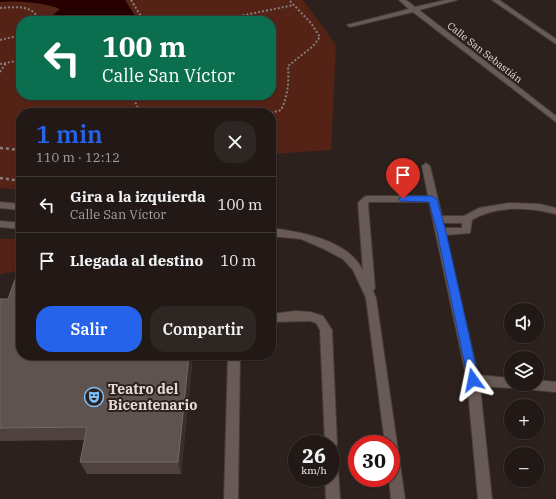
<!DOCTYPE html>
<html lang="es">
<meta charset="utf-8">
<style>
body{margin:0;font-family:"IBM Plex Serif",serif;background:#2e2623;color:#f1f3f6;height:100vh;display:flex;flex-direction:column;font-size:15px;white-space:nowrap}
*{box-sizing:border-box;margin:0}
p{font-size:13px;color:#a2a0a1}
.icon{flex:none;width:22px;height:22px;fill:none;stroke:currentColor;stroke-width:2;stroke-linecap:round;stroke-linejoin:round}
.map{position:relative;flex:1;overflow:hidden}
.sheet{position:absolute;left:16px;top:108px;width:260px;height:252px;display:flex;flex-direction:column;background:#221916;border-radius:16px;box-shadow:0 1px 3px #0004,0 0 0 1px #3f3835}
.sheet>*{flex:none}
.hud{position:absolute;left:16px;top:16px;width:260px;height:84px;border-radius:16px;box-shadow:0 1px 3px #0004,0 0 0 1px #3f3835;background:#0b6e4f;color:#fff;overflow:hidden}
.tools{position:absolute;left:504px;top:303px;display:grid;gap:8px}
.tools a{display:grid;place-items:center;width:40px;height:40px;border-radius:50%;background:#221916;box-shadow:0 1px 3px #0004,0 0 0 1px #3f3835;font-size:20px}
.speed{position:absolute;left:288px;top:435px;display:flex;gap:8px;font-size:20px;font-weight:700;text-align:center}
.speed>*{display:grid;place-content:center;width:52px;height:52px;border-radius:50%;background:#221916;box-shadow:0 1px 3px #0004,0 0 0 1px #3f3835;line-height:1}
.speed small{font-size:10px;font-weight:400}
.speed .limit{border:6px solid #d22;background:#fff;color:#111}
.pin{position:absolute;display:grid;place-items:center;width:34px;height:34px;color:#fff;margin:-41px -17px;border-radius:50% 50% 50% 0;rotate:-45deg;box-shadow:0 0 4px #0007}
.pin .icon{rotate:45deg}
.me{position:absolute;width:44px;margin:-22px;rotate:348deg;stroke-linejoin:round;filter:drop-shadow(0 0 3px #0008)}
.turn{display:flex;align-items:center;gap:14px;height:84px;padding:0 20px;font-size:18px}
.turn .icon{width:52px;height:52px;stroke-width:2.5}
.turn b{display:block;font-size:28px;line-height:34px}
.round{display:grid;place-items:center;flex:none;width:42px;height:42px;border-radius:16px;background:#2e2623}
.headline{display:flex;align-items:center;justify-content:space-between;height:68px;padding:0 20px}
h1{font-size:24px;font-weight:600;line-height:30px;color:#2563eb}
.primary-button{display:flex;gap:8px;margin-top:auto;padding:8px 20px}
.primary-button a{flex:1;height:46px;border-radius:16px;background:#2563eb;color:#fff;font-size:16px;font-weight:600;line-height:46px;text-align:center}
.primary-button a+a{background:#2e2623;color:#f1f3f6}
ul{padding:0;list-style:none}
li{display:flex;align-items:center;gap:12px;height:56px;padding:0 20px;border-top:1px solid #3f3835}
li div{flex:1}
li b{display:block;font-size:15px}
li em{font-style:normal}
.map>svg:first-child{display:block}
.green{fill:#542316;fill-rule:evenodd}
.water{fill:#260000}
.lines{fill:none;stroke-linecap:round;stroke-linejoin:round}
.minor-casing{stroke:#463c3a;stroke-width:2}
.path-far1{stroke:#877d7a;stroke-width:2;stroke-dasharray:2 2;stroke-linecap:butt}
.path{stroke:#877d7a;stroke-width:2.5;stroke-dasharray:3 3;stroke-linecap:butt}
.minor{fill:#695a56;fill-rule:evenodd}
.wall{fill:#4f423f}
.shaded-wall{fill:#3b2e2b}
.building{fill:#5f534f;stroke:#746864}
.route{fill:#2563eb;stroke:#184099}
.labels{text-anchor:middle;stroke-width:4;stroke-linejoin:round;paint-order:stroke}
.far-street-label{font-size:10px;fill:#e3dad8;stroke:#2d211e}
.near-poi-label{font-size:14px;font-weight:bold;fill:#e3dad8;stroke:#2d211e;text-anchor:start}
</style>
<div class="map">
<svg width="556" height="499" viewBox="0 0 556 499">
<rect width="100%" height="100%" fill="#2d211e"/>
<g class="green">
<path d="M0,0H303L336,45L331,150L271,154V113H21V190L0,188ZM21,21H271V95H21Z"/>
<polygon points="0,239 21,239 21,270 0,274"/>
</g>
<path class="water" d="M0,0H125L138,21H46L60,9C49,3 13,0 0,2Z"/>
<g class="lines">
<g class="minor-casing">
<g id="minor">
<polygon points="399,0 406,0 415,7 446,0 457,0 419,10 556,116 556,122 413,12 350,27 347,25 409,9"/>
<polygon points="492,0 499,0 556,39 556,44"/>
<path d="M426,163L430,166L442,216H464L479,208L509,203L539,204L556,208V214C529,207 496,205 472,220L470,233L446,235L478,375L511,378V384H517L515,387L511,388L480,386L492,499H478L467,380L429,202H369L368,204L375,288L373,291L376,298L405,499H391L389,478H391V444H385L366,298L353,270L343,259L324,249L301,239L271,236V228C302,232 349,240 363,271L358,203L364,197L367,196H428L422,166ZM443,223H462V228H445Z"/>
<polygon points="0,202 21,204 21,210 0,208"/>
<polygon points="0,221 21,223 21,229 0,227"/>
<polygon points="296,311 310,312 323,316 332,330 337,444 336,447 337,451 340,499 326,499 325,478 331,478 331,444 325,444 320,330 316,323 310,321 271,322 271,314"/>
<polygon points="228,355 240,355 238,499 224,499"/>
<polygon points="537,380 556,382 556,392 523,389 519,388 517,384 537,384"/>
</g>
</g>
<g class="path-far1">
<polyline points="131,0 144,21"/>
<path d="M0,8C14,7 34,4 39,21"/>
<polyline points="215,21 294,5"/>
<polyline points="0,40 21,35"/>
<polyline points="0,64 21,60"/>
<polyline points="0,72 6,63"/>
<polyline points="132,95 140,113"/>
<path d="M271,113L281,110C288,96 289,82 288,66L313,46L320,37L311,23L289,0"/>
</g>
<g class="path">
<polyline points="0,148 21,150"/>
<polyline points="0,178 21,181"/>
</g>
<use href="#minor" class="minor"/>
</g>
<polygon class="wall" points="0,299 8,299 193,355 181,474 87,474 80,462 85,440 0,441"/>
<polygon class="shaded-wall" points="189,355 193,355 181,474 178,462"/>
<polygon class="building" points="21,263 21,355 189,355 178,462 80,462 87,427 0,428 0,299 8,299"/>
<polygon class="route" points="403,196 432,196 437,199 446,232 479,380 477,383 473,384 469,383 468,380 437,232 429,202 400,201 399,199 400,197"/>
<defs>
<g id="theatre-ring" transform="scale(1)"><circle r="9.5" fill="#2d211e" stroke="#7bbef9" stroke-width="1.5"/><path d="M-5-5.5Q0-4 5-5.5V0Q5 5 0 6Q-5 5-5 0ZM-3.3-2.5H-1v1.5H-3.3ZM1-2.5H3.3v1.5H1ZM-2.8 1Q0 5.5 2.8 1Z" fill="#7bbef9"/></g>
</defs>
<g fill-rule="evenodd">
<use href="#theatre-ring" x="94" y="397"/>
</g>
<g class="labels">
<g class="far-street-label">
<text transform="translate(485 52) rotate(38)" y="4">Calle San Sebastián</text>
</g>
<g class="near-poi-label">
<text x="108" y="394">Teatro del<tspan x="108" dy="16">Bicentenario</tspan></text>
</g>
</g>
</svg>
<div class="tools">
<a><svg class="icon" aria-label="sound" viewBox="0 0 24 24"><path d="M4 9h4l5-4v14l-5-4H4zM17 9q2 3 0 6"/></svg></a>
<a><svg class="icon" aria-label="layers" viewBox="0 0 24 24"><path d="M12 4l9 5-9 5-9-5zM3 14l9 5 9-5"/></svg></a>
<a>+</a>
<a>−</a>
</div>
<div class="speed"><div>26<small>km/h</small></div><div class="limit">30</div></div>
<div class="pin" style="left:403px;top:199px;background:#d93025"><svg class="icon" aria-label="arrive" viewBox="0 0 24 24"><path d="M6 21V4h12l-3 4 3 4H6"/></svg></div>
<svg class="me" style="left:473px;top:380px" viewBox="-20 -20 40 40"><path d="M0-17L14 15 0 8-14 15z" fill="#2563eb" stroke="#fff" stroke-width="4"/></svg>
<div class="hud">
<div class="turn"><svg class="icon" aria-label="left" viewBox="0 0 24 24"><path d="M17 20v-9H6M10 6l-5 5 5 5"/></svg><div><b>100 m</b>Calle San Víctor</div></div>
</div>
<section class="sheet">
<div class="headline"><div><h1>1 min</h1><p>110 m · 12:12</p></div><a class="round"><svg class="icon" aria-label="close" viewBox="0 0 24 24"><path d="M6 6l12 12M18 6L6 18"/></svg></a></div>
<ul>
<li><svg class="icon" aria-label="left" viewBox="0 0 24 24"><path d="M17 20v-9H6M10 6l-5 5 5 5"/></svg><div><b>Gira a la izquierda</b><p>Calle San Víctor</p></div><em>100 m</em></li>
<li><svg class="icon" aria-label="arrive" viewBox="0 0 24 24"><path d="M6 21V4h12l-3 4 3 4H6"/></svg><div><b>Llegada al destino</b></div><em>10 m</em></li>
</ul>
<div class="primary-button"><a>Salir</a><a>Compartir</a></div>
</section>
</div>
